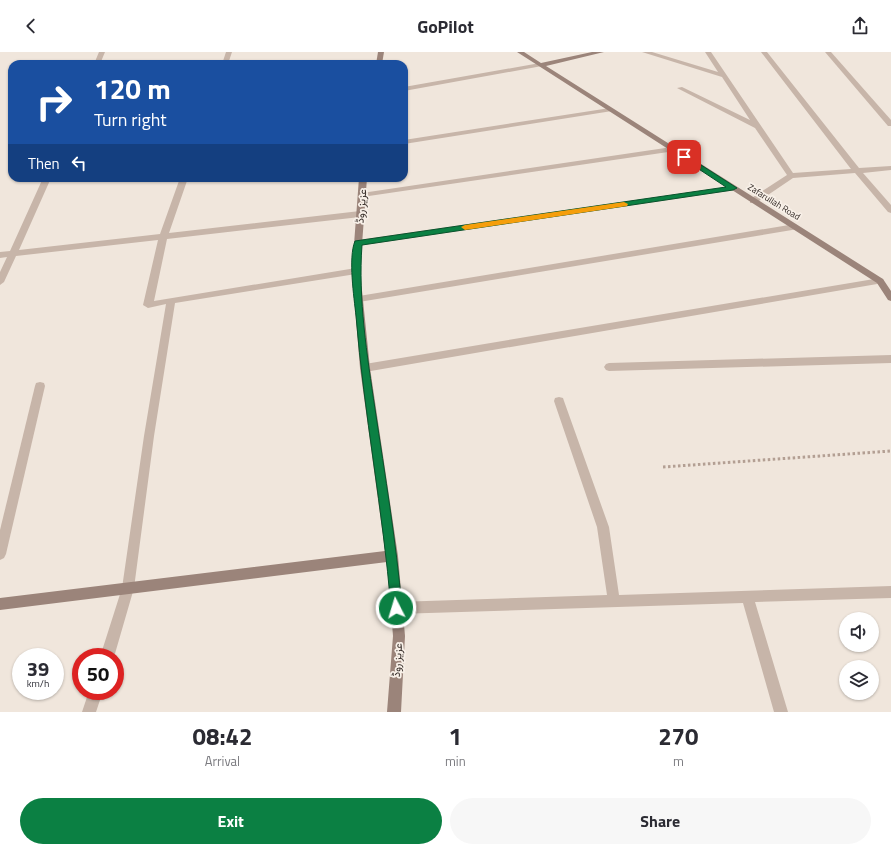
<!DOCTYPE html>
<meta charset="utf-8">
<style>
body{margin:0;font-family:"Titillium Web",Vazirmatn,sans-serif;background:#f7f7f7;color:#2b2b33;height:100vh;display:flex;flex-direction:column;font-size:15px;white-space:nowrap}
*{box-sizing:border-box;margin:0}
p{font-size:13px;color:#7c7c81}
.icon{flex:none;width:22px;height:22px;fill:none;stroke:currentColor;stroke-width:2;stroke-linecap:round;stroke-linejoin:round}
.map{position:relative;height:660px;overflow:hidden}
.drawer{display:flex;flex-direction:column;background:#fff;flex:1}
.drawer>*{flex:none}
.banner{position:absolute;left:8px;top:8px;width:400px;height:122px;border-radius:12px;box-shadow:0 1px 3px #0004;background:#1a4fa0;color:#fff;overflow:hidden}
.fabs{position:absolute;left:839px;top:560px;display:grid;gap:8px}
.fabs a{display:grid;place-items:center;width:40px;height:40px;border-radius:50%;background:#fff;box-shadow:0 1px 3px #0004;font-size:20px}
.speed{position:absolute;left:12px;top:596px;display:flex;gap:8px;font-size:20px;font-weight:700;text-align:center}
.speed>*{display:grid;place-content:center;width:52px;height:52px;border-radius:50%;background:#fff;box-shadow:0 1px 3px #0004;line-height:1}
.speed small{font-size:10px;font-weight:400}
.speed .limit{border:6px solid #d22;background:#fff;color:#111}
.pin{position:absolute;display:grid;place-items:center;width:34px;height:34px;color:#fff;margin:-17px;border-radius:8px;box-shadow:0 2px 6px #0006}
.me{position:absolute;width:44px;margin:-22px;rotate:355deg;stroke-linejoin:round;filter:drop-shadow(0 0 3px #0008)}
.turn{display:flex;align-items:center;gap:14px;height:84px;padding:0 20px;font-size:18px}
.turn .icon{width:52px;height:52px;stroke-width:2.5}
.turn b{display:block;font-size:28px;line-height:34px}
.then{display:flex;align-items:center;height:38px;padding:0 20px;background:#0003;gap:8px;font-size:15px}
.eta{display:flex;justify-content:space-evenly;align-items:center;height:68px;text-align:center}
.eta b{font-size:24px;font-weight:700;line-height:28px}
.cta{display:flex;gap:8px;margin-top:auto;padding:8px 20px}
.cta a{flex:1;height:46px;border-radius:24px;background:#0b8043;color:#fff;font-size:16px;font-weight:700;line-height:46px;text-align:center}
.cta a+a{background:#f7f7f7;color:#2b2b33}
header{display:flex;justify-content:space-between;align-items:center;height:52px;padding:0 20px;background:#fff;font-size:18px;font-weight:700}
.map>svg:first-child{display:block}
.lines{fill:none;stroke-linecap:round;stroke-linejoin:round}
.path{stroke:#b39f93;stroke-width:3;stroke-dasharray:2.5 2.5;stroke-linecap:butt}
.street{fill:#c7b5a9;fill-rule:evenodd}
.secondary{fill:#9b847a;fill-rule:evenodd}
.route{fill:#0b8043;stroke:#07532c}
.slow{fill:#f59e0b}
.labels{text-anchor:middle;stroke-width:3.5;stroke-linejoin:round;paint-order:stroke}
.far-street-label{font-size:9px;fill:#352c28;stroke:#f8f0e8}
.street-label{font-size:11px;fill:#352c28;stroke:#f8f0e8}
</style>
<header><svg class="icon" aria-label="back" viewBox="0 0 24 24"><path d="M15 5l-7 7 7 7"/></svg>GoPilot<svg class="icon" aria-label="share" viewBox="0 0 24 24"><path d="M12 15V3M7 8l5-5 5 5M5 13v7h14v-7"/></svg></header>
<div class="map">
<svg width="891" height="660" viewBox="0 0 891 660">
<rect width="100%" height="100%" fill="#f0e6dc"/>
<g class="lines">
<polyline class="path" points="663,415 891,399"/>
<g class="street">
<polygon points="99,0 105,0 100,12 94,12"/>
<polygon points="226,0 232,0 228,12 222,12"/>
<polygon points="642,0 652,0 718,20 705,0 711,0 793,121 851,117 761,0 767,0 859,116 891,114 891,118 863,121 891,153 891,161 888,160 855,121 793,126 756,151 750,151 750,147 787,123 755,76 677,36 682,35 750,68 722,25"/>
<polygon points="825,0 831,0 891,68 891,74 888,74"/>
<polygon points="540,11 543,13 542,14 404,39 404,35"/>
<polygon points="610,56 612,57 612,59 404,92 404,88"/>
<polygon points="672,95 676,97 675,99 362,145 358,143 362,141"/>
<polygon points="43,126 51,126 19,198 160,182 180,126 188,126 169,181 360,159 364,162 360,165 167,187 154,249 356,216 360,219 356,222 175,251 154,384 134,536 114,605 100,605 122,536 144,384 166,252 148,256 143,253 158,188 16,204 4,230 0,233 0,220 7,205 0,206 0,200 10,199"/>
<polygon points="733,134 737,136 736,138 358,194 354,191 358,188"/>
<polygon points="795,172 799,175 798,177 359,250 354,247 359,244"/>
<polygon points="880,226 883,227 884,229 883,231 365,320 362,319 360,316 362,313 365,312"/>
<polygon points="891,303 891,311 609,319 606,318 604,315 606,312 609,311"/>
<polygon points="40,330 44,331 45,334 6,502 4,506 0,508 0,478 35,334 36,331"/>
<polygon points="559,345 563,346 564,349 609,475 619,543 891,534 891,546 755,550 788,660 774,660 743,551 396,562 392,560 390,556 392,552 396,550 607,543 597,475 554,349 555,346"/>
<polygon points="89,639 103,639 96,660 82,660"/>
</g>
<g class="secondary">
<polygon points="378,0 384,0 382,12 376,12"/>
<polygon points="517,0 524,0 541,11 592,0 604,0 546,14 883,227 891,239 891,249 888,248 877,231"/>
<polygon points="359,126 367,126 360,219 370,316 398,504 405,584 401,660 387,660 393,584 387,510 0,558 0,546 385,499 360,316 352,219"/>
</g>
</g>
<path class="route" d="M682,104H687L737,136L733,138L362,193C358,247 367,303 375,357C385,423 396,489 402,556L400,560L396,561L392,560L391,556C383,458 364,362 356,264C354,245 348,206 355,189L726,135L682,106Z"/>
<polygon class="slow" points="624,150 628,152 627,154 465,178 461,175 465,173"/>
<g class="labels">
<g class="far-street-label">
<text transform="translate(774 150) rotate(32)" y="3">Zafarullah Road</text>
</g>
<g class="street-label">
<text transform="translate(361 154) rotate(-85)" y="4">عزیز روڈ</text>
<text transform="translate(397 608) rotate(-86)" y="4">عزیز روڈ</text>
</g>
</g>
</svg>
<div class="fabs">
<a><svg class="icon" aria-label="sound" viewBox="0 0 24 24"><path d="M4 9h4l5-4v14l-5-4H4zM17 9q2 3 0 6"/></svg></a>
<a><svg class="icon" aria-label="layers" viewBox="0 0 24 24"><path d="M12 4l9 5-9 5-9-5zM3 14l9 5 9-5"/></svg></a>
</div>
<div class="speed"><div>39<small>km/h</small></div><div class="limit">50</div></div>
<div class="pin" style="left:684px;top:105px;background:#d93025"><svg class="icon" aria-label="arrive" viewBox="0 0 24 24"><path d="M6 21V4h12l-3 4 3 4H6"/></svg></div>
<svg class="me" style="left:396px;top:556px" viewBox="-20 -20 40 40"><circle r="17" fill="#0b8043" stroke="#fff" stroke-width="3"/><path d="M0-11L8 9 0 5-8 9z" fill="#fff"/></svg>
<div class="banner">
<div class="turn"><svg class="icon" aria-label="right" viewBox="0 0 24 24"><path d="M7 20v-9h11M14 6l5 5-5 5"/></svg><div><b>120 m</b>Turn right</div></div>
<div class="then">Then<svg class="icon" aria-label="left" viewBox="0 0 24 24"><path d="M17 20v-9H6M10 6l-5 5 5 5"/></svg></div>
</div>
</div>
<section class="drawer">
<div class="eta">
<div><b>08:42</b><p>Arrival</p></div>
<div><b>1</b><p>min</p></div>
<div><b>270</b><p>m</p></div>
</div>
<div class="cta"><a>Exit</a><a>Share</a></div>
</section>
